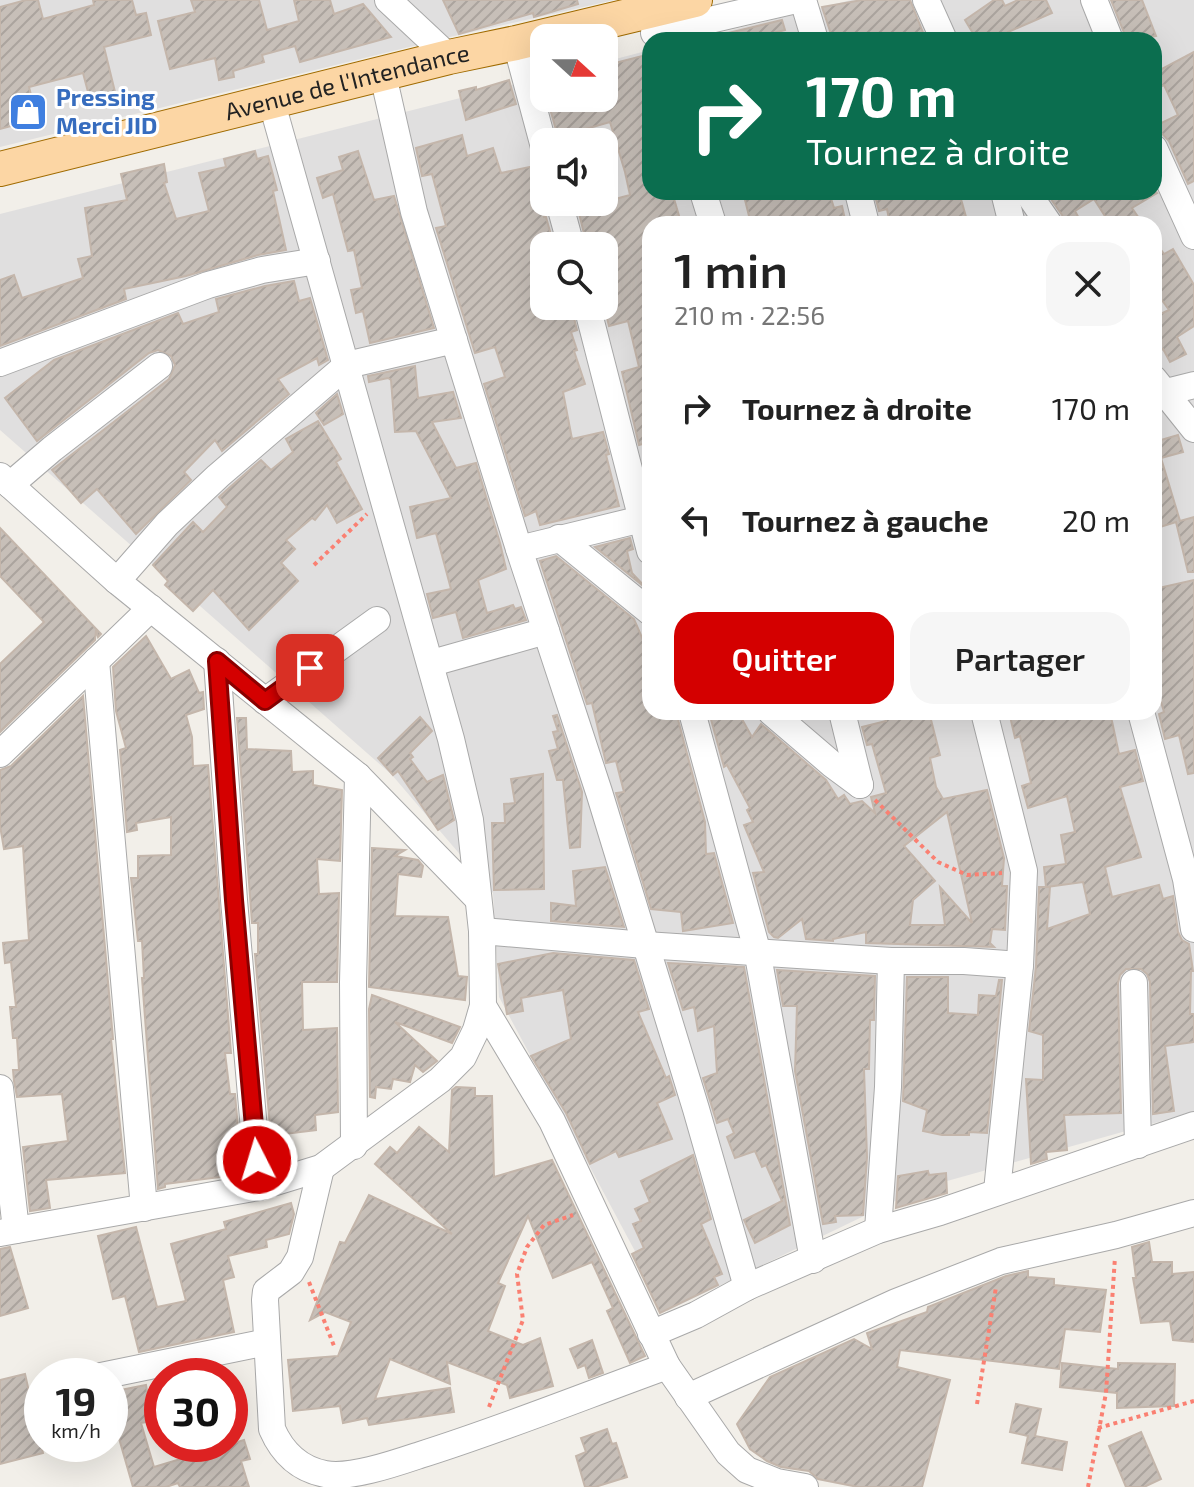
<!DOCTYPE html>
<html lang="fr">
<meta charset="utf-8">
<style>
body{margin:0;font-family:"Exo 2",sans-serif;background:#f6f6f6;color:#222;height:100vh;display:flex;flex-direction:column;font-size:30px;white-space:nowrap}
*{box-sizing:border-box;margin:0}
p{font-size:26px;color:#767676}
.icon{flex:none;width:44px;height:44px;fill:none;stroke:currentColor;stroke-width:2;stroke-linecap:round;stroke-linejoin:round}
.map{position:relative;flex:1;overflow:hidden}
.side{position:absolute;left:642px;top:216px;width:520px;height:504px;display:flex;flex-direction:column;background:#fff;border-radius:24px;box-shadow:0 8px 32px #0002}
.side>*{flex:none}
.top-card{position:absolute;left:642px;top:32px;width:520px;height:168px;border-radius:24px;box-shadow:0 8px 32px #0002;background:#0b6e4f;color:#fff;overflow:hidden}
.needle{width:52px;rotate:111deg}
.fabs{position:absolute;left:530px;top:24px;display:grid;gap:16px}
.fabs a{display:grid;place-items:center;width:88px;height:88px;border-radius:16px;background:#fff;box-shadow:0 8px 32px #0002;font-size:40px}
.speed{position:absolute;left:24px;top:1358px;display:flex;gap:16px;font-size:40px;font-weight:700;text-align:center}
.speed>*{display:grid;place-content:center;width:104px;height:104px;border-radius:50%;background:#fff;box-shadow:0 8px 32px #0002;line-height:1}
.speed small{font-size:20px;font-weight:400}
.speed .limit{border:12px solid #d22;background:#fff;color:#111}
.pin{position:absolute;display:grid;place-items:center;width:68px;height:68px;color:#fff;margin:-34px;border-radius:16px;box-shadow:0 4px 12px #0006}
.me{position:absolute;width:88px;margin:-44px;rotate:355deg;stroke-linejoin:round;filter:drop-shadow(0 0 6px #0008)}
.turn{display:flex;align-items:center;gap:28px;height:168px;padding:0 32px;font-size:36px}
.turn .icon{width:104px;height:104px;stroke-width:2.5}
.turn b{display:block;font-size:56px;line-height:68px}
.round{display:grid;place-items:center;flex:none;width:84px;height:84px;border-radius:24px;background:#f6f6f6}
.overview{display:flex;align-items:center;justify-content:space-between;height:136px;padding:0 32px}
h1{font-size:48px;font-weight:600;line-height:60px}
.action{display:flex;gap:16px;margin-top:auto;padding:16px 32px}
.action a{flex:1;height:92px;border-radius:24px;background:#d40000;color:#fff;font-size:32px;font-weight:600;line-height:92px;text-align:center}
.action a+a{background:#f6f6f6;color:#222}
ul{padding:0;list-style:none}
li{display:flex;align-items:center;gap:24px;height:112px;padding:0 32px}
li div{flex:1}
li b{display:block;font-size:30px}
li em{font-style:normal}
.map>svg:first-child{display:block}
.residential{fill:#e0dfdf;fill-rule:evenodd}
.building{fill:url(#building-hatch);stroke:#c4b6ab;stroke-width:2;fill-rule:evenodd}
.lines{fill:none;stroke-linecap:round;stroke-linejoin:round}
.minor-casing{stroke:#a9a9a9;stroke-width:28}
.major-casing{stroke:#a06b00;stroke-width:36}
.path{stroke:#fa8072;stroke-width:4;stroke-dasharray:4 4;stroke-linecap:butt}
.minor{stroke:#fff;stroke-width:26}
.major{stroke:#fcd6a4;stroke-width:34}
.route-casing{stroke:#8a0000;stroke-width:20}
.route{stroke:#d40000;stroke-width:14}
.labels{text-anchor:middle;stroke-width:6;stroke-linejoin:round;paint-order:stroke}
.street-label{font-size:24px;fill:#222;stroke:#fff}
.shop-label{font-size:24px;font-weight:bold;fill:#366cbe;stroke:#fff;text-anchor:start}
</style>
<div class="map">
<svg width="1194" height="1487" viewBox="0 0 1194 1487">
<defs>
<pattern id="building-hatch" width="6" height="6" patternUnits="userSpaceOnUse" patternTransform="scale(2)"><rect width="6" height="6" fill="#c7bfb8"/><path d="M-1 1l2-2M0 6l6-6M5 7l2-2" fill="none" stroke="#aba49e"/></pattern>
</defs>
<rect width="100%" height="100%" fill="#f2efe9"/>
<g class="residential">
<polygon points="0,0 614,0 450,37 0,147"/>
<path d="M851,0H1194V1112L922,1188L667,1311L499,997L493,893L392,775L0,430V214L544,77V98H604V62L650,50V192H1154V40H692ZM544,142H604V202H544ZM650,224H1154V712H650ZM544,246H604V306H544Z"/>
</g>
<g class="building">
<polygon points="26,0 38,0 43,19 94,5 93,0 132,0 136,15 146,13 151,35 104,47 117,100 92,107 83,73 29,87 37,119 0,129 0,7"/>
<polygon points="191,0 259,0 267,30 299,21 294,0 330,0 334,14 363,4 391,37 300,62 295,46 262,55 264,62 233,71 234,77 219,80 215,58 170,69 158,21 195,12"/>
<polygon points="443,0 577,0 578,4 534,17 533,13 459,34"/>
<polygon points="862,0 910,0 926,40 833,40 822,7"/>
<polygon points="994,0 1002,0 1005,6 1018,0 1046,0 1052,13 1008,32 1012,40 977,40 965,20"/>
<polygon points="1111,0 1142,0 1156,36 1134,40 1131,33 1125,35"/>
<polygon points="782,20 785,30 746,40 700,40"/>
<polygon points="1194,52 1194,181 1188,184 1169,141 1155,126 1178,115 1164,85 1154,90 1154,73"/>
<polygon points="650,54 650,192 672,192 680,219 663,224 650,224 650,442 639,445 622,372 639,367 628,321 609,326 604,306 604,290 608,289 604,273 604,246 587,246 578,209 630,195 625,172 610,122 558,137 547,98 604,98 604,77 617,74 615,63"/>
<polygon points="509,80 516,104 466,120 459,91 476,87 476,90"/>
<polygon points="462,135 467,156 493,148 501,173 544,164 544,217 546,217 554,246 544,246 544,306 571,306 577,330 571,332 577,350 574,351 585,384 563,392 572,439 603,432 609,454 606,455 619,506 540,525 536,511 525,516 484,384 505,377 495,347 475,353 436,228 446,226 432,174 422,176 416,148"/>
<polygon points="255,151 257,159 268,156 277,190 273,191 286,250 258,255 186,276 124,289 126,299 0,346 0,280 14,275 22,298 83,278 78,259 92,256 85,208 127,200 121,174 164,164 167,182 164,183 176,219 209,211 199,173 226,167 224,159"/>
<polygon points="358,151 374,200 394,196 434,328 370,343 363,311 356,313 351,290 362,288 354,250 348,251 333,194 323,198 317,178 343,170 339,157"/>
<polygon points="743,192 829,192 834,208 842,206 846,224 751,224"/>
<polygon points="874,192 959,192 968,224 890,224 887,209 879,211"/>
<polygon points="1046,192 1156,192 1157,193 1132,208 1143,224 1110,224 1094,199 1075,211 1082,224 1065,224 1062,215"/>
<polygon points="1154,240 1164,254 1173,249 1194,285 1194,326 1177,337 1186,354 1170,362 1163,349 1154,355 1154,317 1169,310 1154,289"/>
<polygon points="294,281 299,301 310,298 328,360 319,365 317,358 278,379 289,394 222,451 215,440 184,472 191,480 136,534 97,489 81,503 52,470 169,379 175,365 171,356 158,350 149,353 37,441 5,398 54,360 178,313 183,324 219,312 216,299 265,286"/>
<polygon points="415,366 418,398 453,392 461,418 432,422 456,468 476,463 500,543 506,569 478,580 487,613 513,605 515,609 521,607 526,620 463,638 456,612 433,618 427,594 451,589 436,533 417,538 410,507 451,498 416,431 395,432 391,380 388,378 369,382 368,376"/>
<polygon points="337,394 343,414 324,425 316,413"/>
<polygon points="318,421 341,459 336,462 362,509 337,523 327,505 315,520 312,518 286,540 295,549 281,563 298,581 249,630 213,590 193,611 165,585 168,581 153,565 193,522 203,532 227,507 219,497 229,488 261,460 271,470 293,452 286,439"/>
<polygon points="1178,435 1183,452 1161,458 1180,521 1194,517 1194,572 1188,572 1176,522 1154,529 1154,442"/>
<polygon points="0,528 101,634 98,637 96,630 95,640 0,732 0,664 44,622 0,576"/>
<polygon points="630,538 633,549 627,551 632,573 647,589 595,547"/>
<polygon points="556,556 634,619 650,656 650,712 676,712 705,822 706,854 714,853 733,923 683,931 681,912 651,909 616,793 624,792 616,761 606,763 592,703 587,704 540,561"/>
<polygon points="1194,580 1194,773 1188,774 1179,735 1165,739 1159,714 1164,712 1154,678 1154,653 1162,651 1154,621 1154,589"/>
<polygon points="146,636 171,679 189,670 199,693 203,692 204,709 186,715 192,737 193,766 208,765 231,1053 225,1053 230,1094 235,1094 240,1151 219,1153 221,1177 165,1184 165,1187 158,1189 142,978 144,978 142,941 138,941 131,878 138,878 138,856 171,855 171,817 136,823 137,830 127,832 120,750 126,748 116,711 113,667"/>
<polygon points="83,696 113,1039 111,1039 125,1173 46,1180 50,1208 30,1211 23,1147 68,1141 62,1094 17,1097 14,1081 13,1070 19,1070 17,1038 13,1038 10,1007 16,1007 11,962 5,963 3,943 29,940 23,846 4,849 0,826 0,770 11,766"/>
<path d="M709,712H738L752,737L761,724L826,780L838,799L844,795L850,804L862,801L875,813L871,797L886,793L872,744L867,745L862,727L886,721L884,712H929L940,755L930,758L936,787L943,799L987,790L1004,858L1002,886H1007L1005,930L992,929L990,943L994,947L866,943V932L833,939V941L806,939L802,919L778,938L774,937L769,932L753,873L764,872L744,825L753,822L747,810L750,808L727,765L724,767ZM947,812L972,923L940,887L945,925H910L913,900L935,881L904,846Z"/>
<polygon points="1009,712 1110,712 1119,754 1135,750 1143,781 1120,787 1141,857 1105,867 1112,897 1159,885 1163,899 1173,896 1178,932 1182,940 1189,944 1193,971 1191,971 1190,1014 1194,1014 1194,1042 1165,1046 1174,1111 1153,1114 1150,982 1147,974 1141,969 1126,969 1120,975 1118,983 1121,1113 1064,1115 1067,1150 1046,1152 1047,1159 1031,1164 1026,1079 1043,1080 1043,1035 1029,1031 1036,966 1039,887 1050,887 1047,929 1090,914 1083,882 1046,887 1044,867 1066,864 1061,835 1075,832 1067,796 1028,808 1022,786 1031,783 1020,736 1015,738"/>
<polygon points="557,715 582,792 580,847 570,848 563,780 557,780 549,751 558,749 553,732 558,731 553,716"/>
<polygon points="420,717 432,731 410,753 413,757 410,759 427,782 443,775 454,820 438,830 398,771 393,775 378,758"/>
<polygon points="237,718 246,718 247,749 291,751 292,772 313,771 313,785 342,790 340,861 317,859 319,894 339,893 337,982 302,982 303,1030 337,1028 338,1112 315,1115 316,1130 284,1134 286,1157 273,1161 255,954 258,954 258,923 252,923"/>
<polygon points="543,774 544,889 494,890 492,823 505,823 504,804 515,803 511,779"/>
<polygon points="372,848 405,850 395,856 418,860 423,866 421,877 398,874 395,916 448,917 458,976 467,977 465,1000 369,987"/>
<polygon points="605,867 624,927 551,921 551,903 576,906 573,871"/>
<polygon points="553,953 634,960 649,1009 638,1012 666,1078 669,1076 675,1095 657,1103 672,1139 619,1157 616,1151 590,1164 566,1113 531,1056 571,1039 563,990 521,998 523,1011 507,1014 498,964"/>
<polygon points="668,963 744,967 790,1225 755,1243 744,1220 782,1201 766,1165 762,1167 755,1151 735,1158 727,1137 734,1133 728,1119 717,1123 703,1078 717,1073 714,1026 698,1031 694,1007 683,1010"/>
<polygon points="777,970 875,976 874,1020 870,1020 869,1069 864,1069 867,1157 863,1215 835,1216 836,1222 823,1224 795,1071 797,1006 783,1006"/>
<polygon points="907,977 948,977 948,1013 978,1015 979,995 996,996 999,980 1002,980 987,1133 969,1132 969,1135 942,1135 923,1131 927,1110 903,1101"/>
<polygon points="372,995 460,1027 452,1043 395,1022 437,1061 423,1072 415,1065 410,1082 393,1079 391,1089 376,1087 375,1098 370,1097 369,1009"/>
<polygon points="456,1087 475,1088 475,1096 492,1096 494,1177 552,1160 645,1356 630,1363 607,1311 613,1308 592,1262 553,1278 528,1216 498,1283 505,1286 488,1331 523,1345 540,1338 553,1386 510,1398 507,1385 447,1362 450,1384 390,1359 375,1399 450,1388 454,1412 369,1425 367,1418 343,1423 340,1406 293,1411 288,1360 338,1356 351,1322 325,1312 310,1320 340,1242 345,1243 369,1195 452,1234 375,1164 390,1147 397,1153 419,1127 449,1152 452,1090"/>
<polygon points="693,1155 711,1219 701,1224 722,1274 714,1277 718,1285 660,1313 632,1254 644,1248 633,1224 641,1221 635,1209 650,1202 641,1181"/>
<polygon points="928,1171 929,1175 946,1173 947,1193 896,1208 898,1176"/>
<polygon points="291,1203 294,1214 289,1234 266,1240 267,1247 228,1256 234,1277 223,1280 234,1332 139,1352 125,1296 113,1299 98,1236 136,1227 157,1307 186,1301 171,1244 226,1229 224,1222"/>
<polygon points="1149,1242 1152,1262 1172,1262 1172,1274 1194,1272 1194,1342 1173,1340 1170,1321 1141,1323 1133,1278 1136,1278 1132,1247"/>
<polygon points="10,1247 28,1308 0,1316 0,1249"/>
<polygon points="1028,1271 1028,1277 1054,1279 1054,1285 1106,1290 1100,1332 1065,1329 1059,1369 900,1350 897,1367 950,1380 922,1487 858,1487 818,1479 809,1471 781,1467 767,1461 750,1449 737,1424 770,1377 854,1339 872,1349 867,1333 927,1312 928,1307 1006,1276"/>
<polygon points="592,1340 603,1373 589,1378 585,1365 578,1368 570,1349"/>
<polygon points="1062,1363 1118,1369 1118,1363 1175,1364 1174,1406 1117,1408 1117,1393 1060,1387"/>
<polygon points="25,1374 43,1453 0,1464 0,1380"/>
<polygon points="146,1385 152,1421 141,1423 154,1467 244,1440 250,1459 241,1461 249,1487 180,1487 178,1483 166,1487 133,1487 116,1428 110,1429 110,1392"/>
<polygon points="1016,1404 1041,1409 1035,1436 1067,1442 1062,1470 1022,1463 1028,1436 1010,1432"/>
<polygon points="607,1429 612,1444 616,1443 627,1477 595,1487 585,1487 576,1456 586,1452 581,1438"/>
<polygon points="1141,1432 1161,1479 1144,1487 1126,1487 1109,1446"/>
</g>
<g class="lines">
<g class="minor-casing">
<g id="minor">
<polyline points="388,0 449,57"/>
<polyline points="803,0 815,40"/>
<polyline points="926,0 944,40"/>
<polyline points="1094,0 1110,40"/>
<polyline points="654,33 796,0"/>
<polyline points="516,43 544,147"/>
<polyline points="383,75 414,212 519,549 599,792 696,1109 747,1287"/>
<polyline points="271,100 451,739 470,820 482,931 483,1006 552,1121 667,1366 728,1453 747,1470 777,1482 805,1487"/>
<polyline points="1154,148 1194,236"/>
<polyline points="703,192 713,224"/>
<polyline points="858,192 866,224"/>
<polyline points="1004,192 1012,224"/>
<polyline points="1027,192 1049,224"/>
<polyline points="559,202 571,246"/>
<polyline points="587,306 650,551"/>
<polyline points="0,363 208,285 262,270 317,261"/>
<polyline points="1154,379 1194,429"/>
<polyline points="1154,395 1194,385"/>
<polyline points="0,476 117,581 358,776 477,898"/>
<polyline points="10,485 52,449 159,366"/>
<polyline points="559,538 650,612"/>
<polyline points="519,549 650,517"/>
<polyline points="117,581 167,524 218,476 347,365 454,340"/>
<polyline points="96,661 144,1208"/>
<polyline points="217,661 234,900 259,1187"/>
<polyline points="432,663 546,631"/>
<polyline points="265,701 377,620"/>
<polyline points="692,712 757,950 813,1260"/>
<polyline points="771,712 833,765 860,785"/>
<polyline points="842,712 860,785"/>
<polyline points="984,712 1024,871 1020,965 997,1191"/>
<polyline points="1141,712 1186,879 1194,929"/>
<polyline points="0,754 151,608"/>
<polyline points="482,931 645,945 891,961 964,961 1020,965"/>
<polyline points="1134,983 1138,1145"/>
<polyline points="0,1088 16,1230"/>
<polyline points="354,1146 353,982 358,776"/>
<path d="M321,1168L300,1257L291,1272L266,1291L265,1300L272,1429C282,1452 299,1469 325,1474C350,1479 396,1463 420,1455C503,1429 584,1396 667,1366"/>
<polyline points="878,1230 888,1087 891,961"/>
<polyline points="0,1233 259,1187 321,1168 440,1080 463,1057 476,1030 483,1006"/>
<polyline points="651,1334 696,1315 747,1287 878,1230 940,1212 1194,1125"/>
<polyline points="101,1376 267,1342"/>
<polyline points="688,1397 896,1302 1001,1261 1116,1235 1194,1213"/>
</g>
</g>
<g class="major-casing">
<g id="major">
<path id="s1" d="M0,169L449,57L516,43L695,0"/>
</g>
</g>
<g class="path">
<polyline points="314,565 367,514"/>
<polyline points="875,800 938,862 967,875 1002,873"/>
<polyline points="309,1282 334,1346"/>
<polyline points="977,1404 996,1287"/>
<polyline points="489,1407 523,1320 517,1274 527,1247 544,1225 573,1215"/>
<polyline points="1098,1428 1194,1401"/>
<polyline points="1088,1487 1106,1393 1115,1257"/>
</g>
<use href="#minor" class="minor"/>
<use href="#major" class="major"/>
</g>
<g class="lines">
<g class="route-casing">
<polyline id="route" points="257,1160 234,900 217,661 265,701 310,668"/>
</g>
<use href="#route" class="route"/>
</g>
<defs>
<g id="shop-square" transform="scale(2)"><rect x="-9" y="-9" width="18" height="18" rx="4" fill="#3f7fe0" stroke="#fff"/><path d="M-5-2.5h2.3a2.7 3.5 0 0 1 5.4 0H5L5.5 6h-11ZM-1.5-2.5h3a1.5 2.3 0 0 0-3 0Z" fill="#fff"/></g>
</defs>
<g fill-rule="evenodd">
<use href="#shop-square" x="28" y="112"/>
</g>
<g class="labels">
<g class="street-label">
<text dy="8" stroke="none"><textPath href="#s1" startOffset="358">Avenue de l'Intendance</textPath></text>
</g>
<g class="shop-label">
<text x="56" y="106">Pressing<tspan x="56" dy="28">Merci JID</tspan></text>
</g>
</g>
</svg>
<div class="fabs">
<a><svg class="needle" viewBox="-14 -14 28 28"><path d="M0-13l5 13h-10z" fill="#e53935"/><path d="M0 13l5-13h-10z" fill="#767676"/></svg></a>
<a><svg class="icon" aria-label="sound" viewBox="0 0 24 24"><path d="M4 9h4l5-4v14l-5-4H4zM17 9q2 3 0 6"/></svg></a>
<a><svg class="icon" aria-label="search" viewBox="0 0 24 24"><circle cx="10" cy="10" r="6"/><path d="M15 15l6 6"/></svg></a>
</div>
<div class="speed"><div>19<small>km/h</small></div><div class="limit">30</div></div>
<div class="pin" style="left:310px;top:668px;background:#d93025"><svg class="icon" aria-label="arrive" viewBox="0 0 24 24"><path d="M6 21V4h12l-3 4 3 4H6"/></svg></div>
<svg class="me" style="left:257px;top:1160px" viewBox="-20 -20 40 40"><circle r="17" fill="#d40000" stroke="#fff" stroke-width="3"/><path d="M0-11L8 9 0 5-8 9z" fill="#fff"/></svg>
<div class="top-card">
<div class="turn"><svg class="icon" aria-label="right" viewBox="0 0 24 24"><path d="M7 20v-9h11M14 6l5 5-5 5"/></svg><div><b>170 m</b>Tournez à droite</div></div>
</div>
<section class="side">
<div class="overview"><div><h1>1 min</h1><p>210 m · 22:56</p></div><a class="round"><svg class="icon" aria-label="close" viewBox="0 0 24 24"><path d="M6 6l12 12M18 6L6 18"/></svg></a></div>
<ul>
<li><svg class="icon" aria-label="right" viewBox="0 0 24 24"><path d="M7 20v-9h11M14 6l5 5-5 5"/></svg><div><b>Tournez à droite</b></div><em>170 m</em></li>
<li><svg class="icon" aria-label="left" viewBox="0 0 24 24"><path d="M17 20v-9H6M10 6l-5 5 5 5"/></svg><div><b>Tournez à gauche</b></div><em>20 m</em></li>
</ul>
<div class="action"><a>Quitter</a><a>Partager</a></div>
</section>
</div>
